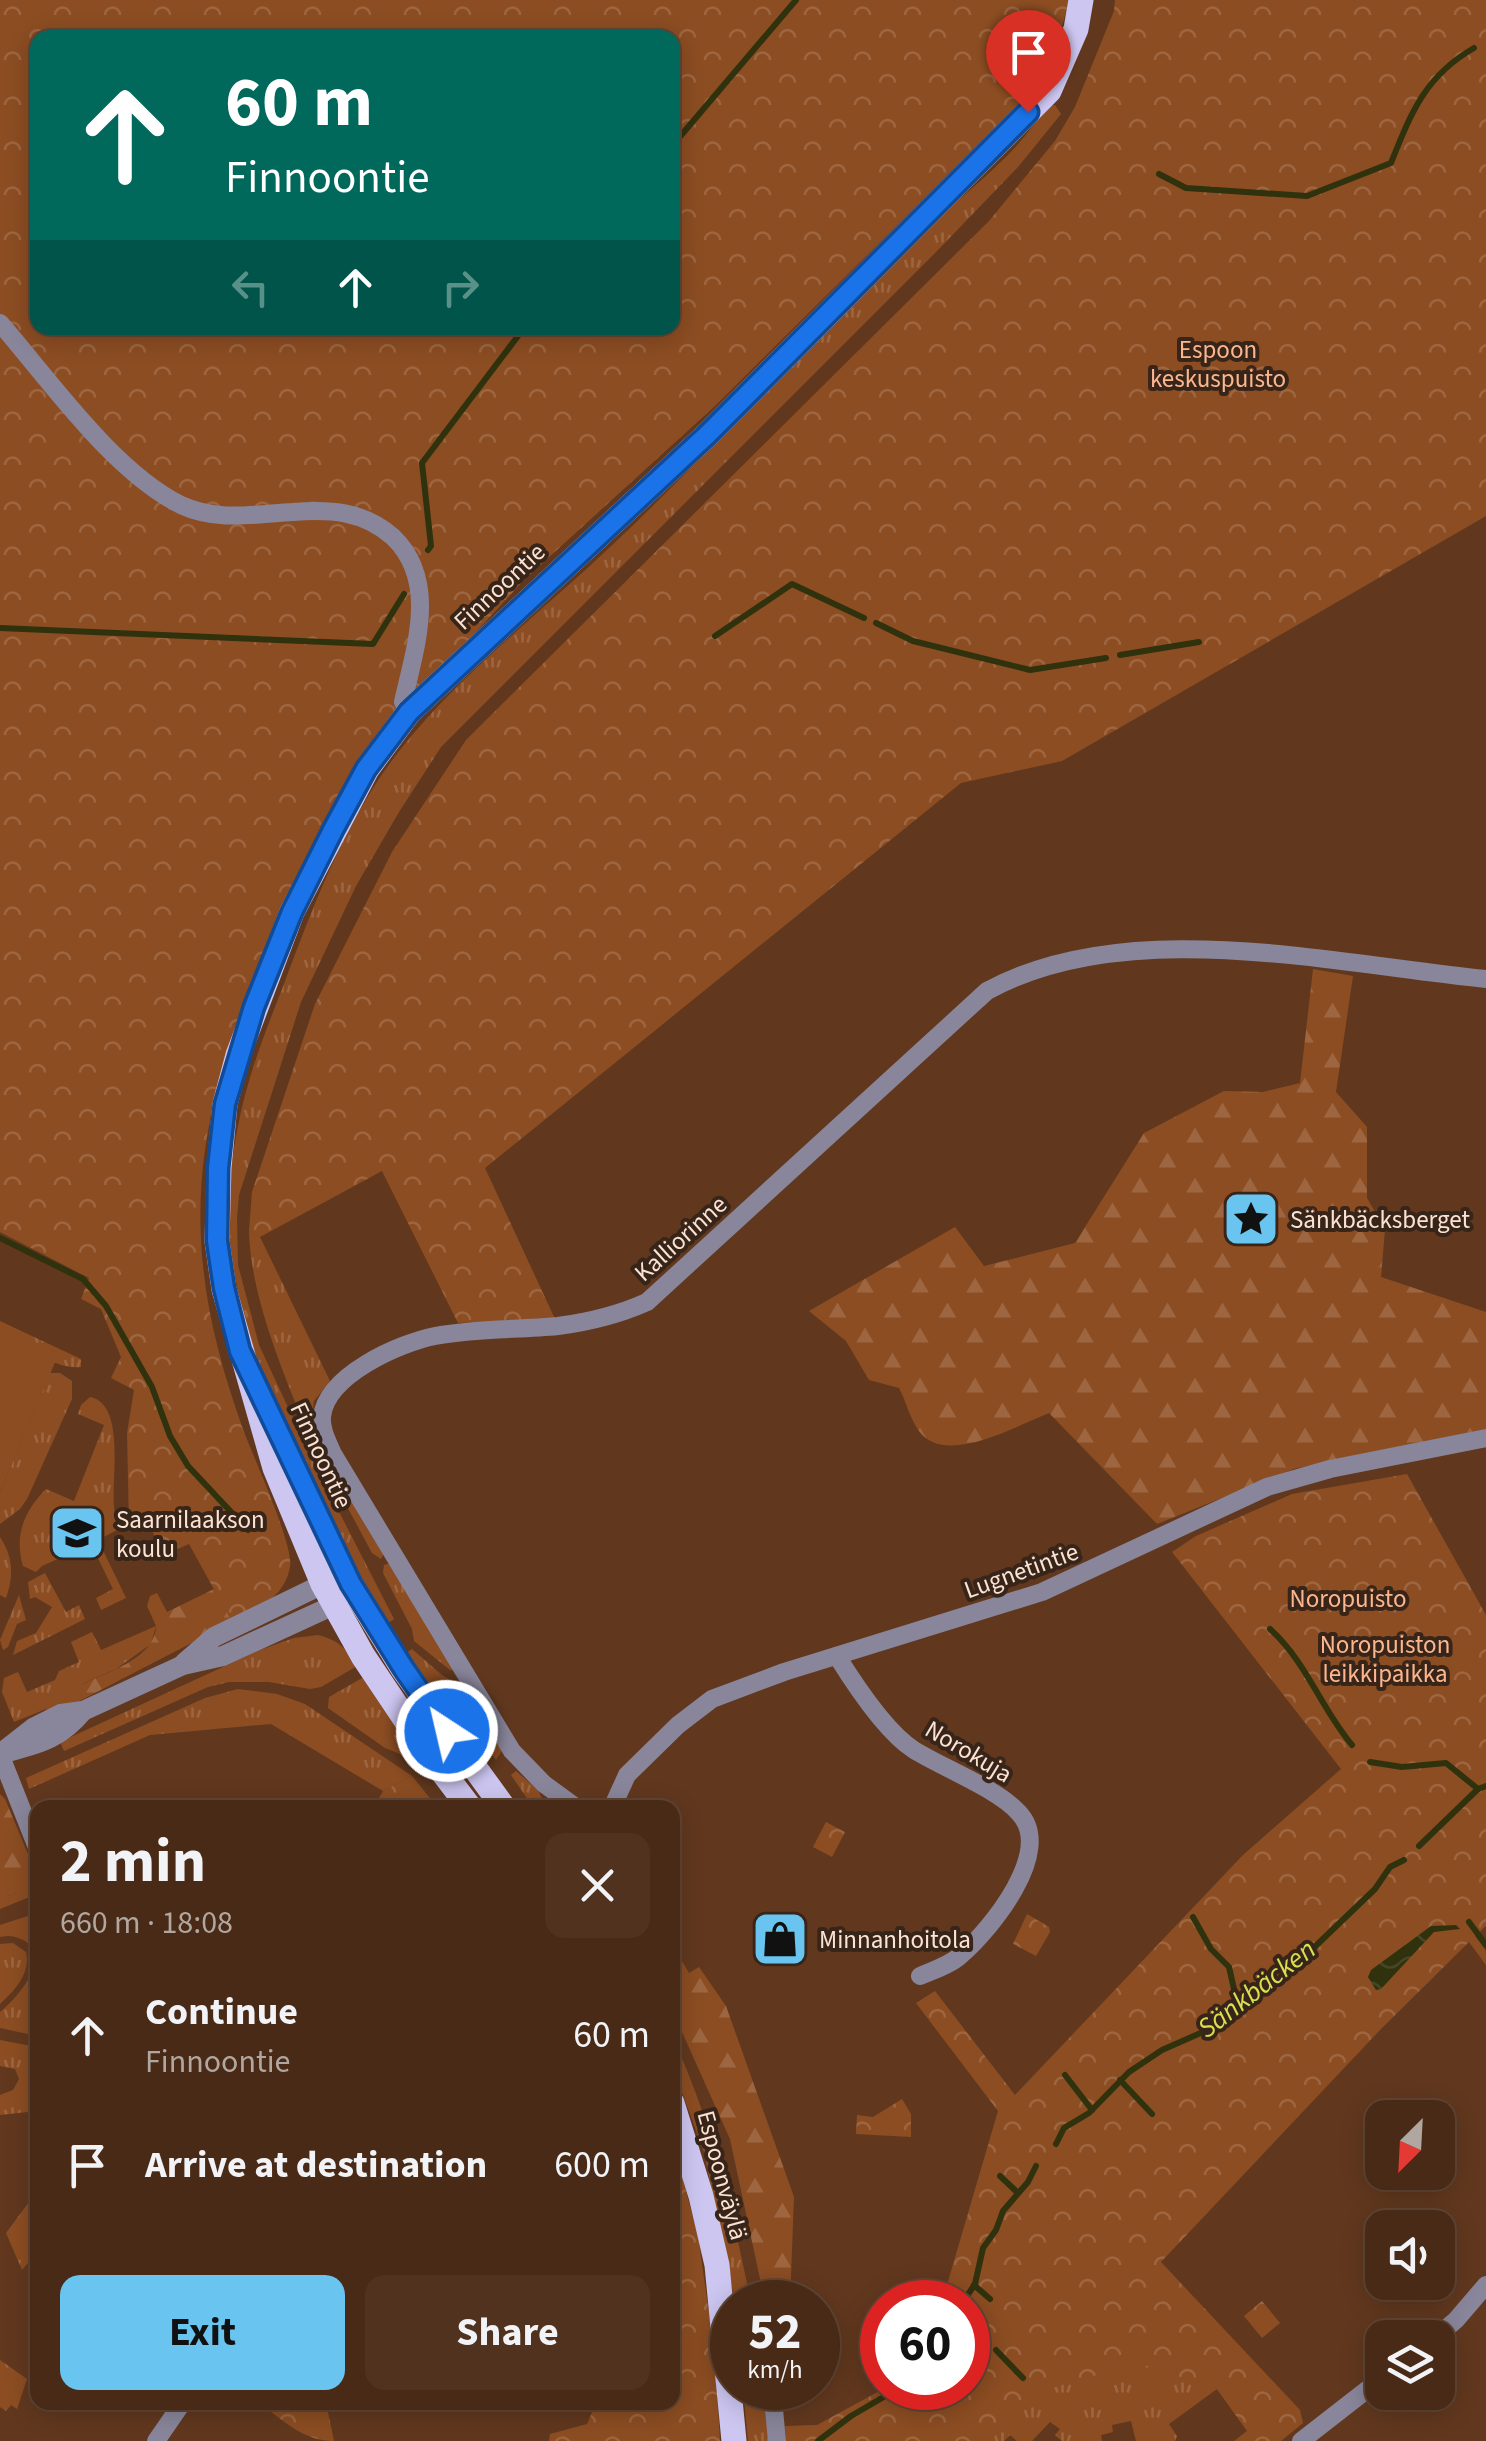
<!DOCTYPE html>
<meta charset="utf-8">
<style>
body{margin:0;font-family:"Source Sans 3",sans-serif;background:#50321f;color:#f1f3f6;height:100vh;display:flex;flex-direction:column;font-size:38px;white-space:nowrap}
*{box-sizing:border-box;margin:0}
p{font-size:32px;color:#b1a7a1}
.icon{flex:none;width:55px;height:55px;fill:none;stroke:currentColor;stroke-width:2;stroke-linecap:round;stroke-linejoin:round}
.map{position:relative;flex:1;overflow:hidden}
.details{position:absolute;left:30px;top:1800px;width:650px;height:610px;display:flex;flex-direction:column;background:#492a16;border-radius:20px;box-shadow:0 5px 25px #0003,0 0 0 2px #614635}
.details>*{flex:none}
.top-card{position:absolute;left:30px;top:30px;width:650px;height:305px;border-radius:20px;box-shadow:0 5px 25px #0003,0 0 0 2px #614635;background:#00695c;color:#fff;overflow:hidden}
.needle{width:65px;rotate:204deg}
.buttons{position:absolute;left:1365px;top:2100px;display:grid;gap:20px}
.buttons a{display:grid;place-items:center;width:90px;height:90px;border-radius:20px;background:#492a16;box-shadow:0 5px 25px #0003,0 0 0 2px #614635;font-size:50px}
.speed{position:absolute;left:710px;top:2280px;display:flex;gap:20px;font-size:50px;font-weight:700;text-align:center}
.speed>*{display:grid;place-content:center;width:130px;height:130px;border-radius:50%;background:#492a16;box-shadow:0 5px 25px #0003,0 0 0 2px #614635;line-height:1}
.speed small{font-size:25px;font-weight:400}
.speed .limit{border:15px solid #d22;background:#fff;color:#111}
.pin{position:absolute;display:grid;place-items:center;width:85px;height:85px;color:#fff;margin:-102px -42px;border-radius:50% 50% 50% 0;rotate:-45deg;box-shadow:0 0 10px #0007}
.pin .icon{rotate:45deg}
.me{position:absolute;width:110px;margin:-55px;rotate:325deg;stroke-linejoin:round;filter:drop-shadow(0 0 8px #0008)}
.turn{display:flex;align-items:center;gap:35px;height:210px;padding:0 30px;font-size:45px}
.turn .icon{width:130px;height:130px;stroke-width:2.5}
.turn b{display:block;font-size:70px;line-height:85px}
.lanes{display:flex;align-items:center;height:95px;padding:0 30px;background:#0003;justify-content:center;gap:50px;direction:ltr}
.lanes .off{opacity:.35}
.round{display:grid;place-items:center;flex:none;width:105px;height:105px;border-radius:20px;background:#50321f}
.head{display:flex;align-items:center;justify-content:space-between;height:170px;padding:0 30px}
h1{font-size:60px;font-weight:700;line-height:75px}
.primary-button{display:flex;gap:20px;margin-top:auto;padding:20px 30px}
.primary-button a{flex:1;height:115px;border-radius:20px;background:#69c4f0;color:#111;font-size:40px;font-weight:700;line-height:115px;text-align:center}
.primary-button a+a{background:#50321f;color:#f1f3f6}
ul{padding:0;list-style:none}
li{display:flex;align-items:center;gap:30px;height:130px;padding:0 30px}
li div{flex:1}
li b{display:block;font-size:38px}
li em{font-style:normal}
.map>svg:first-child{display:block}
.grass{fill:url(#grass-tufts)}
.forest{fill:url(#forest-firs)}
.park{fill:url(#park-crowns);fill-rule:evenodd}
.garden{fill:#8c4d22}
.water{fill:url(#water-waves)}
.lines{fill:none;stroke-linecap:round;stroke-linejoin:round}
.stream{stroke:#30320e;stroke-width:6}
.minor{stroke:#89869b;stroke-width:18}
.tertiary{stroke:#89869b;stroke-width:20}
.primary{stroke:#cdc6f1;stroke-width:25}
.route-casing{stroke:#114b97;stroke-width:25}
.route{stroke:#1a73e8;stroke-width:18}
.labels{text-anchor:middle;stroke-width:8;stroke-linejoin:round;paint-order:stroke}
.park-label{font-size:25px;fill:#fcb68d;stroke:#38251a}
.street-label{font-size:25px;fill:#fce2d3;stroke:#38251a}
.poi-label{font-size:25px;fill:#fce2d3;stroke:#38251a;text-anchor:start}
.water-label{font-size:28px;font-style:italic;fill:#d9e04f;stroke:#38251a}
</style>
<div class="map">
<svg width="1486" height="2441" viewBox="0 0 1486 2441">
<defs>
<pattern id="grass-tufts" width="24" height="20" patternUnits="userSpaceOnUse" patternTransform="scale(2.5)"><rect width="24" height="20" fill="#8c4d22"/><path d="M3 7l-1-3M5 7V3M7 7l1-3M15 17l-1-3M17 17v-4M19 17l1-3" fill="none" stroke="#9d6641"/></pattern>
<pattern id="forest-firs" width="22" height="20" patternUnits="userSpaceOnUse" patternTransform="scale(2.5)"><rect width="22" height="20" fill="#8c4d22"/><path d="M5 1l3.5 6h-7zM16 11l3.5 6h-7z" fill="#9d6641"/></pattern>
<pattern id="park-crowns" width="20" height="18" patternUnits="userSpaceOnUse" patternTransform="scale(2.5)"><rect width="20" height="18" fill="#8c4d22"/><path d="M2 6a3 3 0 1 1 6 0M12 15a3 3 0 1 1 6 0" fill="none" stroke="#9d6641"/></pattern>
<pattern id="water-waves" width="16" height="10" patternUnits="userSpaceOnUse" patternTransform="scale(2.5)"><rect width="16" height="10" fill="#30320e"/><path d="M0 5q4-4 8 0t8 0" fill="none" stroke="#454625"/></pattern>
</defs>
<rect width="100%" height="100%" fill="#61381e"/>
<g class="grass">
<path d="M1055,105L1061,114L1018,167L937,251L441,747L399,812L356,886L301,1002L239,1195L237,1218L238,1265L259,1345L313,1461L394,1619L384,1626C325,1512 254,1394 233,1265C225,1220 229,1171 238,1126C247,1077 266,1030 284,984C314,904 346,818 400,750C460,674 537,616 608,549C705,458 795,358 889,263C926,225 969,194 1007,156C1022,141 1035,123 1049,106Z"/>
<path d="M249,1231L260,1237L330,1381L314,1401L310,1428L305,1427C281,1366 251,1297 249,1231Z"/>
<path d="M0,1321L81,1359V1367C56,1370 23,1346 0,1333Z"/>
<polygon points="50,1373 60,1373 72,1381 72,1399 27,1499 20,1509 0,1524 0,1492"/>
<path d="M90,1397C126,1404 111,1479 114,1506C114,1514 117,1522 117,1530L98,1540L126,1598L101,1610L96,1598L113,1589L91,1544L42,1566L36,1572L23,1566C14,1536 24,1511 46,1489L74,1501L104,1425L78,1414L81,1405Z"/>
<polygon points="325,1455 384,1553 381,1559 372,1553 321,1458"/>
<path d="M0,1537C13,1557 14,1575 6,1598L0,1595Z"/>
<polygon points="390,1563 455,1670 450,1670 414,1641 412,1629 383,1573 384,1565"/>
<polygon points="45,1573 66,1612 79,1605 85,1619 13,1655 17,1641 36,1633 52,1607 35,1597 30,1599 28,1582"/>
<polygon points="19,1595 26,1620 17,1624 8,1647 3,1650 0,1640"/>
<polygon points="156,1626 151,1644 116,1669 84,1683 46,1709 14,1722 2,1692 4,1678 18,1672 27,1692 55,1680 59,1671 79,1662 71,1642 92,1632 101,1650"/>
<path d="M318,1635C338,1640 346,1648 357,1666L321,1687L310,1689L269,1682H229L208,1687L64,1751L60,1742L260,1650L294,1638Z"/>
<polygon points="412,1649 442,1675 462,1686 503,1749 496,1760 485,1745 479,1750 463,1735 403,1655"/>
<polygon points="364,1677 413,1752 410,1758 385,1748 328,1708 329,1697"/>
<polygon points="238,1689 277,1694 305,1704 412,1776 383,1791 271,1724 150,1735 29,1789 26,1778 205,1698"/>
<polygon points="516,1771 538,1790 546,1807 533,1807 511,1775"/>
<path d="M35,1871L37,1894L0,1909V1896C20,1897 26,1887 35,1871Z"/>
<path d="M37,1913H38L37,2036L0,2028V2012C17,1999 54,1956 23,1940C15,1936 9,1935 0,1937V1925Z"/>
<path d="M13,1943L26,1952C31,1973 15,1990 0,2004V1944Z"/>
<path d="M672,2036C712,2122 732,2210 751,2302H735L704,2152L673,2068Z"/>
<polygon points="0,2040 37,2047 37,2111 0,2115 0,2095 13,2090 19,2079 15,2069 0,2066"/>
<polygon points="29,2202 37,2203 37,2261 33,2257 22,2270 6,2233"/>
<polygon points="1042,2242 1281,2441 1255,2441 1217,2389 1169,2424 1177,2436 1175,2441 1136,2441 1131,2421 1112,2425 1113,2432 1101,2435 1102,2441 1062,2441 1055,2435 1060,2429 1050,2422 1032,2441 1017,2441 1010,2435 1004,2441 912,2441 968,2388"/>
<polygon points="0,2360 27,2379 17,2409 11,2405 6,2411 0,2407"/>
<polygon points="743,2388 767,2388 772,2441 748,2441"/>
</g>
<g class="forest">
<path d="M1313,969L1353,976L1336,1092L1367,1127V1198L1385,1229L1381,1277L1486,1312V1429L1294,1469L1157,1524L1049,1413C1016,1426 945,1467 919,1431C910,1419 906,1401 899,1388L869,1380L846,1341L809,1311L955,1227L984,1266L1075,1243L1144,1133L1224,1091L1263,1092L1300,1083Z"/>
<path d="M216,1588L232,1622L66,1708L47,1713L46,1709C57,1701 67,1693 79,1686C103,1673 155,1660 156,1626L147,1606L150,1596L157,1593L167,1612Z"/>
<path d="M0,1794L5,1799L35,1871C27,1887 20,1897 0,1896Z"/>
<polygon points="673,1946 689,1973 699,1967 726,2006 794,2197 790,2302 765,2302 730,2139 673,2012"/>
</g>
<g class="park">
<path d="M0,0H1069L1059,38L1016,107L715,406L525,579L392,723L219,1082C185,1208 200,1310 244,1432C254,1458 294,1546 290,1567C284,1599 257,1608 232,1622L189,1544L150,1561L146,1552L159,1545L145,1516L129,1524L127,1433L134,1390L111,1378L121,1357L101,1309L81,1299L89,1278L0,1232ZM38,38H672V328H38Z"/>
<polygon points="1115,0 1486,0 1486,516 1062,761 961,783 485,1168 555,1319 458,1323 382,1171 260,1237 249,1231 252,1192 315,1004 392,852 466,740 989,221 1055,141 1075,107 1114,11"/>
<polygon points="1407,1474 1486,1615 1486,1926 1475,1936 1486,1951 1486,1965 1469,1942 1380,2030 1161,2262 1300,2410 1303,2423 1281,2441 1234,2441 1247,2431 1217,2389 1138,2363 1028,2395 991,2441 786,2441 785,2426 817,2425 885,2388 968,2388 968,2302 942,2302 998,2111 916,2003 935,1991 1015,2095 1243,1855 1341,1769 1172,1552 1196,1536 1292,1494"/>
<polygon points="412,1776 437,1807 374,1807 383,1791"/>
<polygon points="826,1822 845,1832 832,1857 813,1847"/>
<polygon points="1027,1914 1049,1927 1050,1932 1036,1956 1013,1944"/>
<polygon points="902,2099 911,2114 911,2137 856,2134 857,2115 873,2117"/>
<polygon points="673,2143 698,2236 714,2348 720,2441 549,2441 550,2434 587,2424 596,2403 672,2402"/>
<polygon points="1262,2301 1280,2323 1262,2338 1244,2316"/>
<path d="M259,2403H326L334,2441C303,2441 283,2420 259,2403Z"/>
</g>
<polygon class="garden" points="0,1329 59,1353 0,1492"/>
<polygon class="water" points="1456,1925 1460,1929 1434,1932 1381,1989 1376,1990 1368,1977 1371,1970 1431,1926"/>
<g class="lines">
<g class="stream">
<polyline points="672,146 796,0"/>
<path d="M1159,174L1186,188L1307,196L1391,163C1411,113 1425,76 1474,48"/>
<polyline points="428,550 431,546 422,463 524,328"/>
<polyline points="876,623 913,641 1030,670 1106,658"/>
<polyline points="0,628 373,644 404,594"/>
<polyline points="715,636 792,584 864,618"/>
<polyline points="1120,655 1199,642"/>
<polyline points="0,1238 83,1279 106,1306 152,1387 170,1436 188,1466 248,1530"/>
<path d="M1270,1629C1308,1664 1320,1707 1352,1745"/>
<polyline points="1370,1762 1402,1767 1446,1763 1478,1789"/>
<polyline points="1419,1846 1478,1789 1486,1786"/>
<polyline points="1193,1917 1211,1949 1229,1967 1237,2002"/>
<polyline points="1469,1922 1486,1945"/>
<polyline points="1065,2075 1092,2110"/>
<polyline points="1120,2080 1152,2114"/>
<polyline points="1056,2144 1064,2128 1089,2113 1129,2072 1162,2050 1212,2028 1237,2002 1254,1991 1274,1968 1301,1960 1375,1889 1390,1867 1404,1860"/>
<polyline points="1000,2176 1018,2193"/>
<polyline points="974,2285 990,2299"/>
<polyline points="963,2302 975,2284 983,2248 996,2230 1003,2211 1028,2182 1036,2166"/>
<polyline points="968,2319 975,2325"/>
<polyline points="996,2350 1023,2378"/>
<polyline points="818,2441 851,2416 899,2388"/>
</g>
<g class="minor">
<path d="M0,323C51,382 113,471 181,505C217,522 256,514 293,512C330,509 364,511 393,537C439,581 415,648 403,702L409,712"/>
<path d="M837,1656C855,1685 886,1732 914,1750C943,1768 998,1789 1019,1813C1055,1851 991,1929 961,1955C950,1965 934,1970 920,1976"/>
<polyline points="0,1754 38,1850"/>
<path d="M577,1808L544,1784L512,1751L333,1454C328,1442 321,1430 322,1417C326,1375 400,1343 435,1336C475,1328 518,1330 558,1326C589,1322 618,1315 647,1302L987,991C1127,914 1333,964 1486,979"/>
<polyline points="612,1808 627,1775 678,1725 712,1699 784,1672 1042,1592 1267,1487 1330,1469 1486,1438"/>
<polyline points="1435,2338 1456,2320 1486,2285"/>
<polyline points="772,2388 777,2441"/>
<polyline points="156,2441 183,2402"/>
<polyline points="1301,2441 1382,2378"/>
</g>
<g class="tertiary">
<polyline points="184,1663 214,1637 323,1584 338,1584"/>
<path d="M8,1752C41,1743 61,1738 83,1711"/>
<polyline points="0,1754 33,1728 61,1714 83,1711 183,1665 223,1656 334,1605 344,1594"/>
</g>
<g class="primary">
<polyline points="278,1433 351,1585 403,1669 504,1808"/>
<polyline points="470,1808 426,1750 363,1656 323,1584 275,1468 224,1289 217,1241 219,1168 225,1104 238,1055 292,912 367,769 409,712 708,434 1049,91 1076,29 1081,0"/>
<polyline points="672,2103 701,2196 717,2265 734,2441"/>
</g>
</g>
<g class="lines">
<g class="route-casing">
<polyline id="route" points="447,1731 404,1669 351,1584 240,1351 224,1288 217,1241 218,1168 225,1104 254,1007 292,912 334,828 366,769 409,712 708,434 1028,112"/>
</g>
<use href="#route" class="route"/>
</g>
<defs>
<g id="sight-square" transform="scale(2.875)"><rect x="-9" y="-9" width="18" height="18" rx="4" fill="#69c4f0" stroke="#38251a"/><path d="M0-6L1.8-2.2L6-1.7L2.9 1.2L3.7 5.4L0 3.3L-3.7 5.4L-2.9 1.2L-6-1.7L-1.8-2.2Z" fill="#111"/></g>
<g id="school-square" transform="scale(2.875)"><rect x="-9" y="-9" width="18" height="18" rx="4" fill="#69c4f0" stroke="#38251a"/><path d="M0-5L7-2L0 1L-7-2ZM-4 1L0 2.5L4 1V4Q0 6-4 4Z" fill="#111"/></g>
<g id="shop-square" transform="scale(2.875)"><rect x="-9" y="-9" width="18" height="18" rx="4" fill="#69c4f0" stroke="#38251a"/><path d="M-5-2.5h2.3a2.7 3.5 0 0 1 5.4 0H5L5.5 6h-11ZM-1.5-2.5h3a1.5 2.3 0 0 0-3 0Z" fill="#111"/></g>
</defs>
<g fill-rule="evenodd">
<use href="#sight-square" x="1251" y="1219"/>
<use href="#school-square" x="77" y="1533"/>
<use href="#shop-square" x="780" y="1939"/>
</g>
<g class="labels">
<g class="park-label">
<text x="1218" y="358">Espoon<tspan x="1218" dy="29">keskuspuisto</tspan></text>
<text x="1348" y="1607">Noropuisto</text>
<text x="1385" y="1653">Noropuiston<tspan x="1385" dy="29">leikkipaikka</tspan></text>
</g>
<g class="street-label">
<text transform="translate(499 586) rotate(-43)" y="9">Finnoontie</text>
<text transform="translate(680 1238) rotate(-42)" y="9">Kalliorinne</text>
<text transform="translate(322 1455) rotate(65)" y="9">Finnoontie</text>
<text transform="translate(1021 1570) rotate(-20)" y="9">Lugnetintie</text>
<text transform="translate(969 1751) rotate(31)" y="9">Norokuja</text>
<text transform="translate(723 2175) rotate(75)" y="9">Espoonväylä</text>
</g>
<g class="poi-label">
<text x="1290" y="1228">Sänkbäcksberget</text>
<text x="116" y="1528">Saarnilaakson<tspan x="116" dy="29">koulu</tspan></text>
<text x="819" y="1948">Minnanhoitola</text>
</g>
<g class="water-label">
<text transform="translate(1256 1988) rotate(-38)" y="10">Sänkbäcken</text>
</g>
</g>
</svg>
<div class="buttons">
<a><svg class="needle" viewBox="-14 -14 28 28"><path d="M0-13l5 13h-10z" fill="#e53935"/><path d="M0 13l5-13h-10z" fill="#b1a7a1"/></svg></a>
<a><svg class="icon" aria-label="sound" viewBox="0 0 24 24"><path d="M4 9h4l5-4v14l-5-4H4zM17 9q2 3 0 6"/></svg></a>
<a><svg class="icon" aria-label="layers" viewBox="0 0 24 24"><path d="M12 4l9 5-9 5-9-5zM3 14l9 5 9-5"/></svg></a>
</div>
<div class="speed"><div>52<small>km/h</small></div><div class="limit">60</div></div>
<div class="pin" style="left:1028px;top:112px;background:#d93025"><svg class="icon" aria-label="arrive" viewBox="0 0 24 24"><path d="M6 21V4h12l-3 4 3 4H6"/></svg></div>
<svg class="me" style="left:447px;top:1731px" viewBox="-20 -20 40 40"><circle r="17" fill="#1a73e8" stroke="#fff" stroke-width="3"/><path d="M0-11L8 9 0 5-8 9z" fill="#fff"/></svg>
<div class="top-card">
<div class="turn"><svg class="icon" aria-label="ahead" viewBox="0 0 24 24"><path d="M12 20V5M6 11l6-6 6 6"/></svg><div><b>60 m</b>Finnoontie</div></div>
<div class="lanes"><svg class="icon off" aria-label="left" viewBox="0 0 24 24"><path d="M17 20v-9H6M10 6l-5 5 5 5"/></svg><svg class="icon" aria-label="ahead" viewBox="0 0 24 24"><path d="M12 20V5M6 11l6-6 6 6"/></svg><svg class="icon off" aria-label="right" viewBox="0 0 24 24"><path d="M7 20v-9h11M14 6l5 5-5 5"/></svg></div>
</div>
<section class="details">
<div class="head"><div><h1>2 min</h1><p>660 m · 18:08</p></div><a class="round"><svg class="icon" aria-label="close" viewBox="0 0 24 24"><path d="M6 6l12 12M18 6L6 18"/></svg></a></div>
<ul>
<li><svg class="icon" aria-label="ahead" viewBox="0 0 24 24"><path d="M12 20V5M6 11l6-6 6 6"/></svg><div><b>Continue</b><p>Finnoontie</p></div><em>60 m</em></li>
<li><svg class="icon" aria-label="arrive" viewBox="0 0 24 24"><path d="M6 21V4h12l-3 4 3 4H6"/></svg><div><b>Arrive at destination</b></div><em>600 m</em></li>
</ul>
<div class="primary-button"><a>Exit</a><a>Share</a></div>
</section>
</div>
